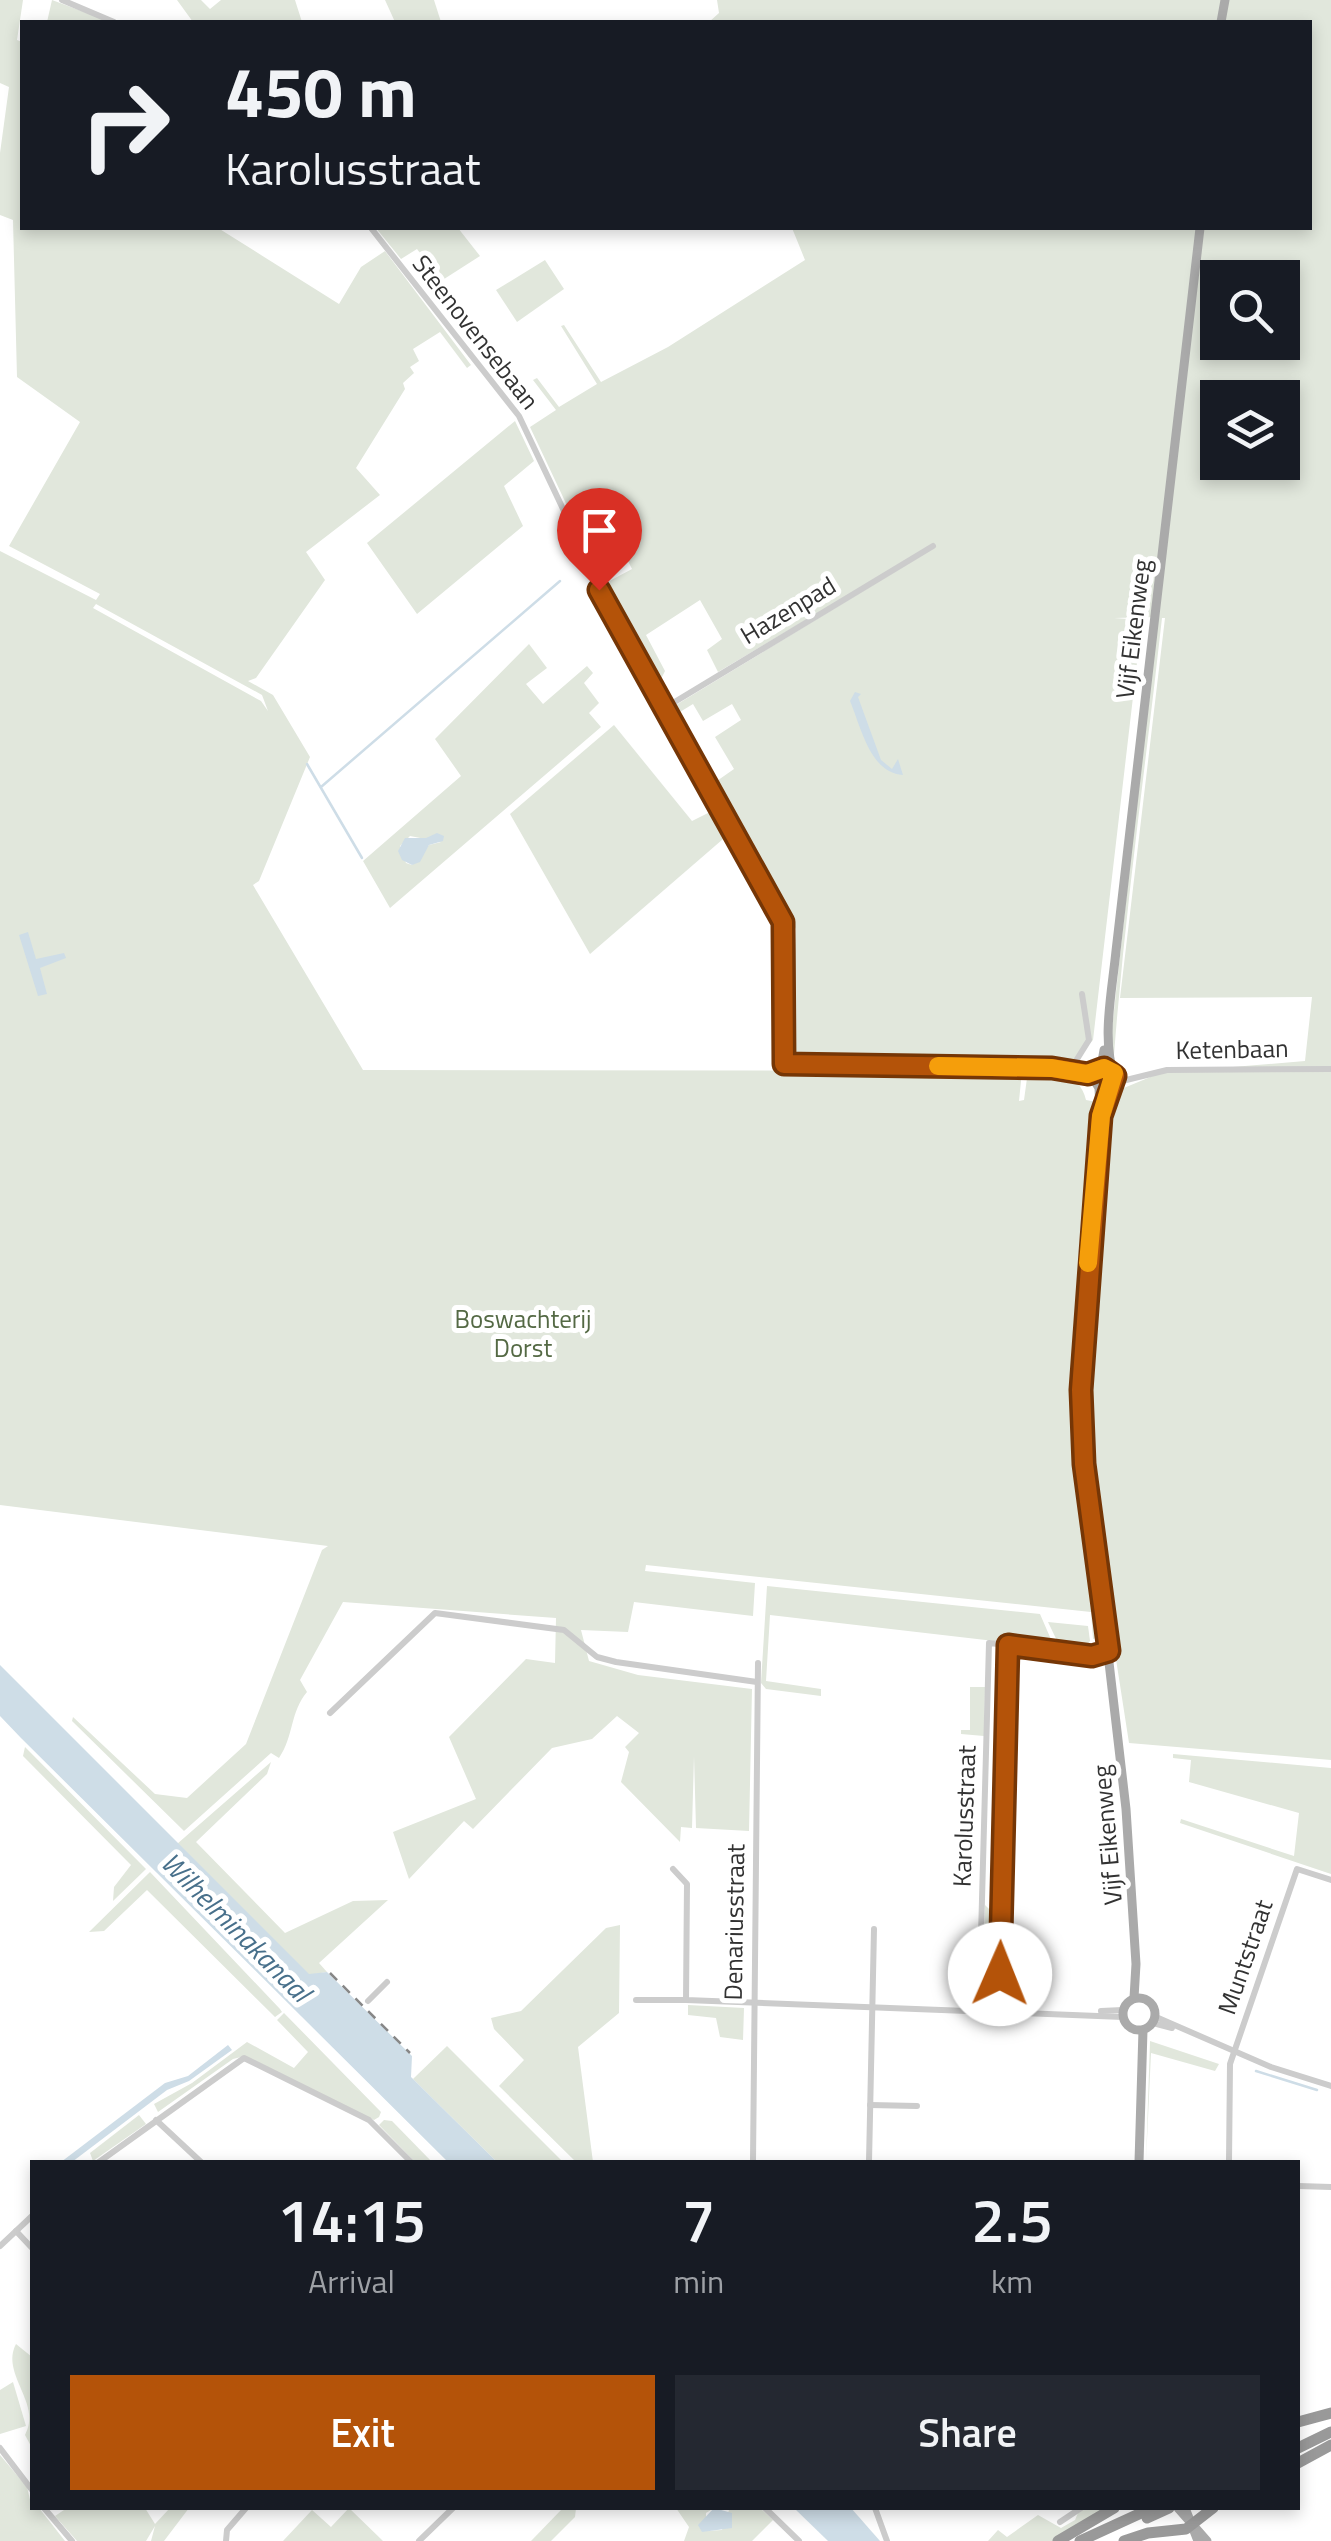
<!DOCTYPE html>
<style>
body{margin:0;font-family:"Titillium Web",sans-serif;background:#242831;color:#f1f3f6;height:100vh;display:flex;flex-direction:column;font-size:38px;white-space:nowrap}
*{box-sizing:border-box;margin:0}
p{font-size:32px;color:#9ea1a6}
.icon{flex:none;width:55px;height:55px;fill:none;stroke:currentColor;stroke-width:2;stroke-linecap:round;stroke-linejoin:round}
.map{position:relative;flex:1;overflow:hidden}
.sheet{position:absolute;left:30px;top:2160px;width:1270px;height:350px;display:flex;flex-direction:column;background:#171b24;border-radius:0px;box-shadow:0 5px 15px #0003}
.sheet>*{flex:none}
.guide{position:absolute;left:20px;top:20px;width:1292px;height:210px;border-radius:0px;box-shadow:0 5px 15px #0003;background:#171b24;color:#f1f3f6;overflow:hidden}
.fabs{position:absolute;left:1200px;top:260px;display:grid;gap:20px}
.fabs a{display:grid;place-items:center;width:100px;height:100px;border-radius:0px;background:#171b24;box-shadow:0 5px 15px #0003;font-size:50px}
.pin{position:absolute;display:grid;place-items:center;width:85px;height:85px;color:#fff;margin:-102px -42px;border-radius:50% 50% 50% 0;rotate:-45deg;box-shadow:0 0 10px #0007}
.pin .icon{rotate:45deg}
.me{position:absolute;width:110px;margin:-55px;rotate:1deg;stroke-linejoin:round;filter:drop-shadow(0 0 8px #0008)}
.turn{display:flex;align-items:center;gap:35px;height:210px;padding:0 40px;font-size:45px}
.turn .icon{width:130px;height:130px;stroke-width:2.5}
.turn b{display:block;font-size:70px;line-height:85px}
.eta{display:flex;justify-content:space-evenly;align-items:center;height:170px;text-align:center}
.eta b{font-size:60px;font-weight:600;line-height:70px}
.action{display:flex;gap:20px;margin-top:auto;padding:20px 40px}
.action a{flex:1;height:115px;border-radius:0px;background:#b45309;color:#fff;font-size:40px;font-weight:600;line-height:115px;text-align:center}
.action a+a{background:#242831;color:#f1f3f6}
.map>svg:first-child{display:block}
.green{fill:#e1e7dc;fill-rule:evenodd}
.water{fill:#cedde7}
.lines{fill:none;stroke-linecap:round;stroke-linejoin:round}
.stream{stroke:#cedde7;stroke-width:2.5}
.minor{stroke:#ccc;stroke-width:6}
.major{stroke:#aaa;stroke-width:9}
.highway{stroke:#999;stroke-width:11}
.rail{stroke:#878787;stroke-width:2.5;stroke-dasharray:10 8;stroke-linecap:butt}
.route-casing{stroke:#753606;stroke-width:25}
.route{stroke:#b45309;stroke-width:18}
.slow{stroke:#f59e0b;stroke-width:18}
.labels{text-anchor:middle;stroke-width:10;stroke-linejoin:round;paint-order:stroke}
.street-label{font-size:25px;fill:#323232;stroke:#fff}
.park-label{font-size:25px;fill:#546944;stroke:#fff}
.water-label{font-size:28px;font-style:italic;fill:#48708b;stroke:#fff}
</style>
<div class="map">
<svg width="1331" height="2541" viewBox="0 0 1331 2541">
<rect width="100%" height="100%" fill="#fff"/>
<g class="green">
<path d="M0,0H23L17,40L22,42V228H218L339,304L361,267L385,251L471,365L467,368L440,332L413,349L419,361L410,367L414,373L403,383L405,389L356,468L380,495L306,552L325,580L256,678L248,681L273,695L310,757L259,881L253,885L363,1070L1022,1071L1019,1101L1024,1100L1028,1071C1052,1072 1080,1072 1086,1100L1112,1105L1119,1090L1160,1073L1305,1061L1312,997L1120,998L1165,618H1162C1146,764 1125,909 1114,1055L1110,1047L1157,617L1114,618L1142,620L1093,1040L1068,1065L790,1060L796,929L714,783L734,769L715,737L741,720L732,704L703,721L693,704L675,715L671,708L929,551L927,548L718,672L707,650L722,639L700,600L646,635L665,671L658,685L602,585L632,569L607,519L579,531L530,427L556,410L533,380L537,378L559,407L597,384L561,326L564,325L601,382L668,347L805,260L792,228H1310V22H709L719,13L717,0H1331V1760L1129,1743L1109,1614L1097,1613L1100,1637L1093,1639L1091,1612L646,1565L645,1571L755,1583L753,1616L634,1602L628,1632L581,1630L589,1661L638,1675L752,1689L749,1831L696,1828L694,1756L692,1828L681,1827L680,1842L621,1782L629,1752L625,1747L639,1733L617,1716L592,1739L552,1748L473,1829L464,1821L409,1879L393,1832L476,1799L449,1737L526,1659L555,1663L556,1618L343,1602L300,1680L307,1692C290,1712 294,1736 279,1758L271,1753L184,1831L72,1721L73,1717L155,1794L187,1798L246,1744L322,1550L328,1546L0,1505V551L96,600L100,594L9,546L80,422L17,377L13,220L0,215V153L9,87L0,83ZM1218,278H1282V342H1218ZM1218,398H1282V462H1218ZM96,604L262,695L268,711L261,701L93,608Z"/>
<polygon points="52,0 111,22 47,22"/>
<polygon points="177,0 201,0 210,9 221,0 295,0 302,22 193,22"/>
<polygon points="385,0 434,0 441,22 395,22"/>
<polygon points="376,228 458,228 480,256 441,281 417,249 401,259"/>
<polygon points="545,260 564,289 517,322 496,290"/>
<polygon points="515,421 534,461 504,486 523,526 417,614 367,543"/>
<path d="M529,644L547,668L526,684L543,704L587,666L593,673L584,683L599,703L589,713L601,727L390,908L363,861L461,776L435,739ZM410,836L441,842L429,845L412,865L406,863L400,846Z"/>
<polygon points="614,725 692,821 716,809 730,833 590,954 510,814"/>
<polygon points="767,1586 1040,1614 1053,1644 1046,1647 770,1615 766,1681 821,1689 821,1696 766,1689 761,1683"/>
<polygon points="1048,1622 1088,1626 1090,1641 1082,1651 1061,1649"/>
<polygon points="970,1687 985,1687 984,1736 961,1734 961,1730 970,1730"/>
<polygon points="25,1747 146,1869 113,1901 114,1887 131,1865 23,1756"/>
<polygon points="1173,1754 1331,1768 1331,1874 1180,1823 1181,1819 1294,1856 1299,1813 1189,1782 1191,1760 1173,1758"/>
<polygon points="271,1762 267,1774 196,1842 285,1933 353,1901 388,1900 319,1963 327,1972 309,1975 177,1844"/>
<polygon points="150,1872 280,2009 282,2012 275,2017 147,1890 104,1931 89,1932"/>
<polygon points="985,1905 998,1918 995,2004 990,2008 983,2000"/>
<polygon points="620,1925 619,2013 578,2047 593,2162 576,2162 499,2086 524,2060 494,2029 491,2018 521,2011 606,1928"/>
<polygon points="688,2005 744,2008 743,2040 720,2037 716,2018 688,2015"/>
<polygon points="284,2013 381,2112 379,2117 374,2120 245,2056 233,2059 158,2112 154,2104 192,2083 247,2042 294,2068 308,2052 277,2020"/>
<polygon points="1150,2041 1219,2064 1215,2071 1151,2053 1146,2162"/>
<polygon points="447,2046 563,2162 497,2162 413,2079"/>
<polygon points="139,2115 146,2124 93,2161 90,2153"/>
<polygon points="384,2120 392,2121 432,2162 415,2162 379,2125"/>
<path d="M16,2344L32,2357V2448L25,2435C43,2404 0,2374 16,2344Z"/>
<polygon points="13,2382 26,2426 0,2434 0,2390"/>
<polygon points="0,2455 27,2487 32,2508 39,2508 65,2541 0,2541"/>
<polygon points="67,2508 145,2508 155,2524 170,2508 189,2508 164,2541 151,2541 155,2526 146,2541 77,2541 55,2516"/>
<polygon points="349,2508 383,2541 283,2541 312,2510 331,2527"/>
<polygon points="563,2508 576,2508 575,2517 551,2541 531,2541"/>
<polygon points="676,2508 714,2508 706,2513 706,2531 722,2530 729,2510 725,2508 760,2508 773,2520 752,2541 684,2541 689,2527"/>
<polygon points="1080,2508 1111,2508 1054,2541 988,2541 998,2530 1007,2537 1038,2515 1061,2528 1075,2520"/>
</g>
<g class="water">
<path d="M855,692L861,694L858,697L881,760L892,769L898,759L903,775C870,773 861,727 850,701Z"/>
<polygon points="437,833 444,836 443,841 429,845 420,862 412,865 402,860 398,851 405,838 426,838"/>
<polygon points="28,932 36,959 64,953 66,958 40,968 47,994 38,996 19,935"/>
<polygon points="0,1665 309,1974 327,1972 412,2056 411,2077 497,2162 448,2162 21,1738 0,1716"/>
<polygon points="228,2045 232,2050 189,2081 167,2090 72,2162 61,2162 165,2083 188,2076"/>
<polygon points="714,2508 732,2513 732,2528 702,2532 698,2525"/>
<polygon points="794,2508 851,2508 880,2541 828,2541"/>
</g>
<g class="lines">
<g class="stream">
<polyline points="307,764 362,858"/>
<polyline points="321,787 560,581"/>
<polyline points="1256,2071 1317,2090"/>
</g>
<g class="minor">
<polyline points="62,0 114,22"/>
<polyline points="371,228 519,416 617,623 771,895 786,934 784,1064 1052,1068 1093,1080"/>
<polyline points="663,709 933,546"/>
<polyline points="1069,1072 1089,1040 1082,994"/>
<polyline points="1114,1083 1167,1070 1331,1069"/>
<polyline points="330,1713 435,1613 564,1630 597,1657 616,1662 757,1682"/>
<polyline points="673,1869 687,1884 686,2000 1123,2017"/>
<polyline points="636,2000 686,2000"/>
<polyline points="368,2001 387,1982"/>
<polyline points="979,2009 989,1643 1007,1645"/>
<polyline points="1000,2010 1007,1645 1092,1656 1108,1651"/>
<polyline points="1101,2011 1123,2010"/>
<polyline points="1156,2017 1271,2067 1331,2086"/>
<polyline points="1153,2023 1172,2028"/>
<polyline points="870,2105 917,2106"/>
<polyline points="156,2120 201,2162"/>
<polyline points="99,2162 244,2058 369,2120 411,2162"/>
<polyline points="753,2162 758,1663"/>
<polyline points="869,2162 874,1929"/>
<polyline points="1229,2162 1230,2064 1297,1869 1331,1880"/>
<polyline points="1298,2186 1331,2187"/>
<polyline points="16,2231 32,2248"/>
<polyline points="0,2246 32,2216"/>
<polyline points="0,2448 32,2490"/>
<polyline points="44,2508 72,2541"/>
<polyline points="765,2508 799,2541"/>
<polyline points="875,2508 887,2541"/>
<polyline points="1060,2522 1081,2508"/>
<polyline points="226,2541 227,2530 246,2508"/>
<polyline points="419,2541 453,2508"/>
</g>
<g class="major">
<polyline points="1221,22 1225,0"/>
<polyline points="1100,1109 1099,1088 1093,1078 1101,1068 1104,1050"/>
<polyline points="1094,1574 1098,1613"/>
<circle cx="1139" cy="2014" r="16"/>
<path d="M1134,1998L1136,1964L1126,1809L1081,1421L1085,1302L1101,1116L1106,1091L1115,1078C1101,1041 1112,992 1116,951L1200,228"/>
<polyline points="1139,2162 1143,2030"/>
<polyline points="1178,2508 1207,2541"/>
<polyline points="1185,2508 1198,2541"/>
</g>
<g class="highway">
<polyline points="1298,2422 1331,2413"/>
<polyline points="1298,2448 1331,2432"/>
<polyline points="1298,2463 1331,2445"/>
<polyline points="1147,2518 1169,2508"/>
<polyline points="1058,2541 1114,2508"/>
<polyline points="1080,2541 1152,2508"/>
<polyline points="1124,2541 1148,2533 1186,2529 1213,2508"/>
</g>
<polyline class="rail" points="330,1973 410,2053"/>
</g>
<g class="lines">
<g class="route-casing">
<polyline id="route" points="599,590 783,922 784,1064 1052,1068 1088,1074 1104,1068 1115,1076 1101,1116 1081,1390 1084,1464 1109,1651 1092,1656 1008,1645 1000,1974"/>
</g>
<use href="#route" class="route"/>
<polyline class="slow" points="938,1066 1052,1068 1087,1074 1104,1068 1114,1073 1101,1116 1088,1263"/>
</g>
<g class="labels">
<g class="street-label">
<text transform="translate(476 332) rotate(52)" y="9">Steenovensebaan</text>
<text transform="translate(788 610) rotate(-31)" y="9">Hazenpad</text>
<text transform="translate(1133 629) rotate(-83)" y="9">Vijf Eikenweg</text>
<text transform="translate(1232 1049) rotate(-1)" y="9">Ketenbaan</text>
<text transform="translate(964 1816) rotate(-88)" y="9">Karolusstraat</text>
<text transform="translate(1107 1835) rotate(-95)" y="9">Vijf Eikenweg</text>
<text transform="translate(734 1922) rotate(-89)" y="9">Denariusstraat</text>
<text transform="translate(1245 1957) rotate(-71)" y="9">Muntstraat</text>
</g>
<g class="park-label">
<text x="523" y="1328">Boswachterij<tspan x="523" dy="29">Dorst</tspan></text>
</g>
<g class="water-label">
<text transform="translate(236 1927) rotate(45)" y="10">Wilhelminakanaal</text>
</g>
</g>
</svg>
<div class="fabs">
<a><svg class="icon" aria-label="search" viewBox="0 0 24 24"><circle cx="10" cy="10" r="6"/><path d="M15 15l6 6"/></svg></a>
<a><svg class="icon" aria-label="layers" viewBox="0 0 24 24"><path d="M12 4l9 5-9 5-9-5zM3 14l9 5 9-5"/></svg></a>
</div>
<div class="pin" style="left:599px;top:590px;background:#d93025"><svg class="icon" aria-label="arrive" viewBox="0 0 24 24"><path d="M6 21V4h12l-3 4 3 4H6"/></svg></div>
<svg class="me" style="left:1000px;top:1974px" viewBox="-20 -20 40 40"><circle r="19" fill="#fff"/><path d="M0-13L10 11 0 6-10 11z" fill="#b45309"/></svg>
<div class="guide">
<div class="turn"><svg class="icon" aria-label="right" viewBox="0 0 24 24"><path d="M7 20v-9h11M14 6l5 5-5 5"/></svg><div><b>450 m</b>Karolusstraat</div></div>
</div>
<section class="sheet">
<div class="eta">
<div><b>14:15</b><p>Arrival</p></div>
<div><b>7</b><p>min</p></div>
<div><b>2.5</b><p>km</p></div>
</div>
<div class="action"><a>Exit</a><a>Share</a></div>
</section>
</div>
